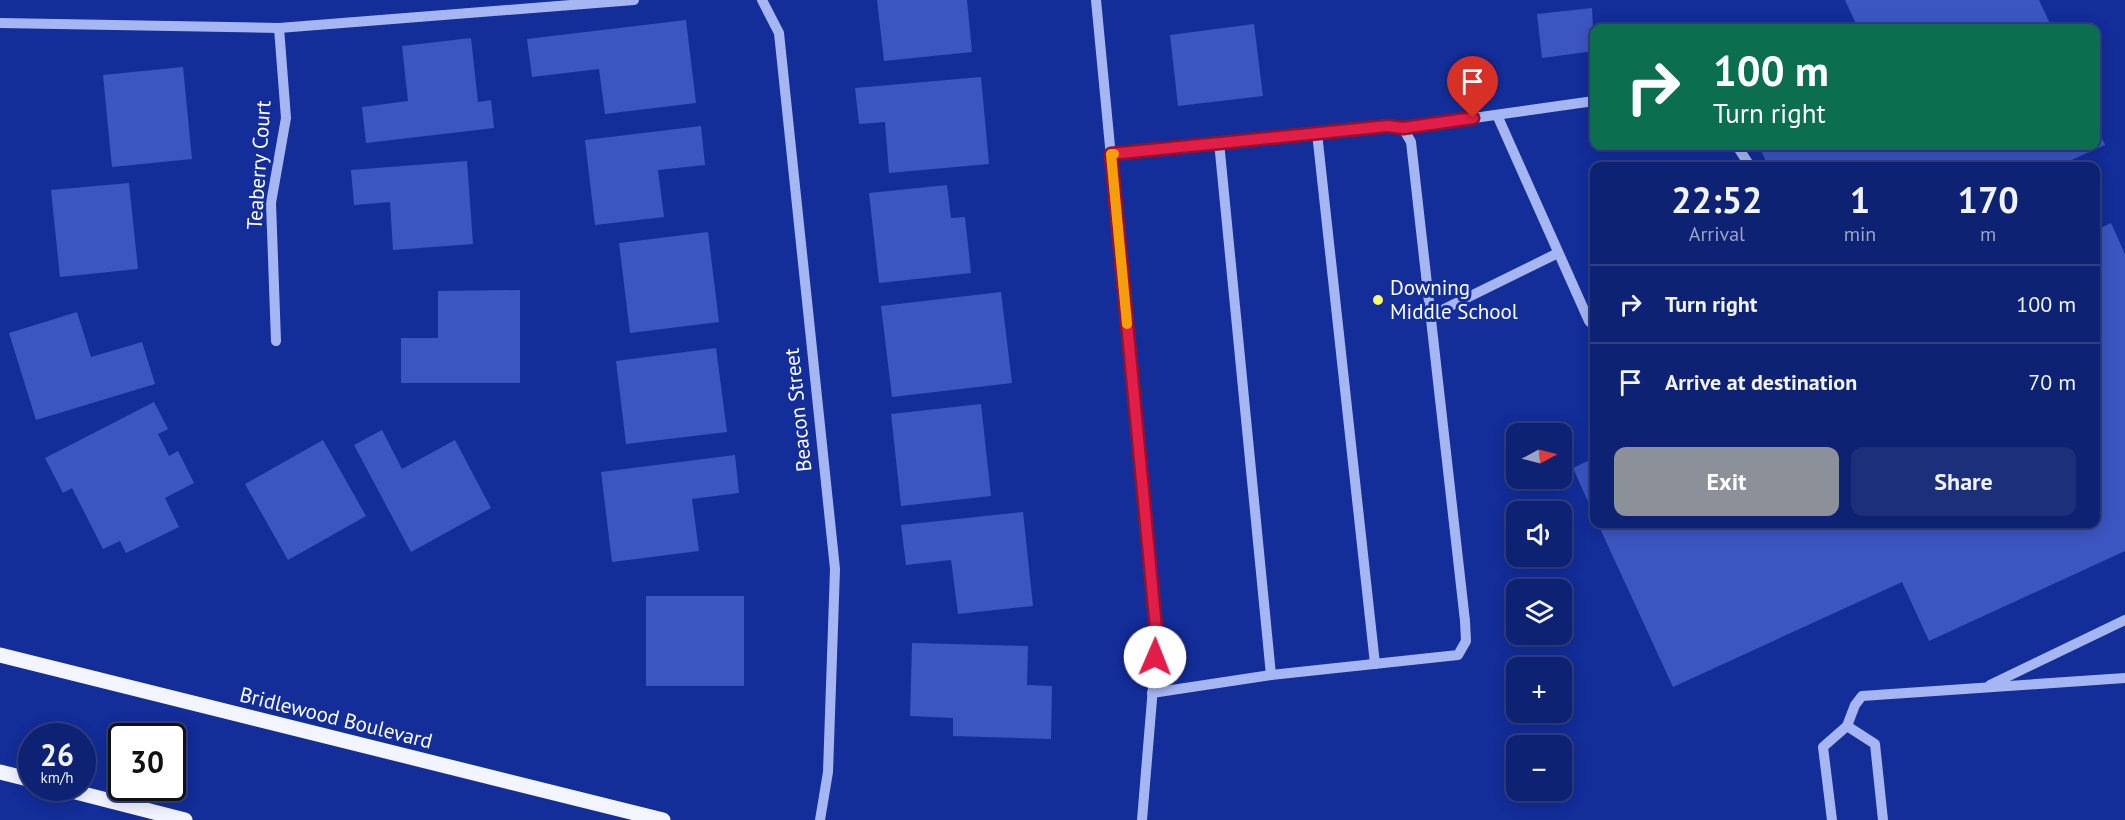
<!DOCTYPE html>
<meta charset="utf-8">
<style>
body{margin:0;font-family:"PT Sans",sans-serif;background:#1c2f7b;color:#f1f3f6;height:100vh;display:flex;flex-direction:column;font-size:22px;white-space:nowrap}
*{box-sizing:border-box;margin:0}
p{font-size:20px;color:#9ba4c4}
.icon{flex:none;width:33px;height:33px;fill:none;stroke:currentColor;stroke-width:2;stroke-linecap:round;stroke-linejoin:round}
.map{position:relative;flex:1;overflow:hidden}
.sheet{position:absolute;left:1590px;top:162px;width:510px;height:366px;display:flex;flex-direction:column;background:#0e2273;border-radius:12px;box-shadow:0 3px 15px #0003,0 0 0 2px #2e3f85}
.sheet>*{flex:none}
.hud{position:absolute;left:1590px;top:24px;width:510px;height:126px;border-radius:12px;box-shadow:0 3px 15px #0003,0 0 0 2px #2e3f85;background:#0b6e4f;color:#fff;overflow:hidden}
.needle{width:39px;rotate:83deg}
.fabs{position:absolute;left:1506px;top:423px;display:grid;gap:12px}
.fabs a{display:grid;place-items:center;width:66px;height:66px;border-radius:12px;background:#0e2273;box-shadow:0 3px 15px #0003,0 0 0 2px #2e3f85;font-size:30px}
.speed{position:absolute;left:18px;top:723px;display:flex;gap:12px;font-size:30px;font-weight:700;text-align:center}
.speed>*{display:grid;place-content:center;width:78px;height:78px;border-radius:50%;background:#0e2273;box-shadow:0 3px 15px #0003,0 0 0 2px #2e3f85;line-height:1}
.speed small{font-size:15px;font-weight:400}
.speed .limit{border:3px solid #111;border-radius:9px;background:#fff;color:#111}
.pin{position:absolute;display:grid;place-items:center;width:51px;height:51px;color:#fff;margin:-62px -26px;border-radius:50% 50% 50% 0;rotate:-45deg;box-shadow:0 0 6px #0007}
.pin .icon{rotate:45deg}
.me{position:absolute;width:66px;margin:-33px;rotate:1deg;stroke-linejoin:round;filter:drop-shadow(0 0 4px #0008)}
.turn{display:flex;align-items:center;gap:21px;height:126px;padding:0 24px;font-size:27px}
.turn .icon{width:78px;height:78px;stroke-width:2.5}
.turn b{display:block;font-size:42px;line-height:51px}
.eta{display:flex;justify-content:space-evenly;align-items:center;height:102px;text-align:center}
.eta b{font-size:36px;font-weight:600;line-height:42px}
.cta{display:flex;gap:12px;margin-top:auto;padding:12px 24px}
.cta a{flex:1;height:69px;border-radius:12px;background:#8c9099;color:#fff;font-size:24px;font-weight:600;line-height:69px;text-align:center}
.cta a+a{background:#1c2f7b;color:#f1f3f6}
ul{padding:0;list-style:none}
li{display:flex;align-items:center;gap:18px;height:78px;padding:0 24px;border-top:2px solid #2e3f85}
li div{flex:1}
li b{display:block;font-size:22px}
li em{font-style:normal}
.map>svg:first-child{display:block}
.building{fill:#3c56c1}
.lines{fill:none;stroke-linecap:round;stroke-linejoin:round}
.minor{stroke:#a6b6f3;stroke-width:10}
.major{stroke:#f2f4ff;stroke-width:15}
.route-casing{stroke:#92132f;stroke-width:15}
.route{stroke:#e11d48;stroke-width:10}
.slow{stroke:#f59e0b;stroke-width:10}
.poi-dot{fill:#fff968;stroke:#132d99;stroke-width:2}
.labels{text-anchor:middle;stroke-width:6;stroke-linejoin:round;paint-order:stroke}
.street-label{font-size:21px;fill:#fff;stroke:#132d99}
.poi-label{font-size:21px;fill:#fff;stroke:#132d99;text-anchor:start}
</style>
<div class="map">
<svg width="2125" height="820" viewBox="0 0 2125 820">
<rect width="100%" height="100%" fill="#132d99"/>
<g class="building">
<polygon points="877,0 967,0 972,52 884,61"/>
<polygon points="1845,0 2039,0 2052,28 1858,28"/>
<polygon points="1592,8 1594,51 1542,58 1537,14"/>
<polygon points="686,20 696,103 605,114 599,69 532,77 527,39"/>
<polygon points="1254,24 1263,96 1178,106 1170,35"/>
<polygon points="471,38 478,102 491,100 494,128 366,143 362,107 408,101 402,46"/>
<polygon points="183,67 192,159 112,167 103,75"/>
<polygon points="981,77 989,164 889,173 885,122 859,124 855,88"/>
<polygon points="2096,125 2105,145 2058,166 1768,166 1759,146 2096,146"/>
<polygon points="701,126 705,165 658,170 664,217 595,225 585,140"/>
<polygon points="467,161 473,244 393,250 390,202 354,205 351,170"/>
<polygon points="129,183 138,269 60,277 51,190"/>
<polygon points="947,185 951,218 965,217 971,273 879,283 869,193"/>
<polygon points="2111,223 2125,254 2125,551 1929,641 1902,582 1673,687 1598,524 2096,524 2096,230"/>
<polygon points="708,232 719,322 630,333 619,243"/>
<polygon points="520,290 520,383 401,383 401,338 438,338 438,291"/>
<polygon points="1001,292 1012,383 892,397 881,306"/>
<polygon points="77,312 91,357 142,342 155,384 36,420 9,333"/>
<polygon points="716,348 727,432 626,444 616,361"/>
<polygon points="154,402 168,429 158,434 169,456 178,451 194,483 165,498 179,527 126,553 120,541 103,549 72,488 63,493 45,458"/>
<polygon points="981,404 991,496 901,506 891,414"/>
<polygon points="382,430 402,469 455,440 491,508 411,552 354,445"/>
<polygon points="323,440 366,516 288,560 245,484"/>
<polygon points="735,455 739,493 692,499 699,551 612,562 601,472"/>
<polygon points="1594,458 1594,515 1573,468"/>
<polygon points="1023,512 1033,606 958,614 951,560 906,565 901,525"/>
<rect x="646" y="596" width="98" height="90"/>
<polygon points="912,643 1028,646 1027,685 1052,686 1051,739 953,736 953,718 910,716"/>
</g>
<g class="lines">
<g class="minor">
<polyline points="762,0 779,33 835,569 828,772 820,820"/>
<polyline points="1096,0 1157,639 1142,820"/>
<polyline points="0,23 279,28 634,0"/>
<polyline points="1497,115 1589,321 1594,326"/>
<polyline points="1403,128 1594,101"/>
<polyline points="1317,133 1375,664"/>
<polyline points="1219,142 1387,126 1403,128 1411,142 1465,621 1466,641 1458,655 1271,675"/>
<polyline points="1737,146 1750,166"/>
<polyline points="1111,154 1219,142 1271,675 1152,693"/>
<polyline points="1430,316 1558,253"/>
<polyline points="276,341 271,203 286,118 279,28"/>
<polyline points="1990,685 2125,620"/>
<polyline points="1847,726 1875,744 1883,820"/>
<polyline points="1832,820 1823,747 1847,726 1855,705 1862,696 2125,678"/>
</g>
<g class="major">
<polyline points="0,655 663,820"/>
<polyline points="0,772 32,780"/>
<polyline points="60,788 185,820"/>
</g>
</g>
<g class="lines">
<g class="route-casing">
<polyline id="route" points="1155,657 1157,639 1111,154 1388,126 1403,128 1473,118"/>
</g>
<use href="#route" class="route"/>
<polyline class="slow" points="1114,154 1111,154 1127,324"/>
</g>
<circle class="poi-dot" cx="1378" cy="300" r="6"/>
<g class="labels">
<g class="street-label">
<text transform="translate(259 165) rotate(-86)" y="7">Teaberry Court</text>
<text transform="translate(798 410) rotate(-96)" y="7">Beacon Street</text>
<text transform="translate(336 718) rotate(14)" y="7">Bridlewood Boulevard</text>
</g>
<g class="poi-label">
<text x="1390" y="295">Downing<tspan x="1390" dy="24">Middle School</tspan></text>
</g>
</g>
</svg>
<div class="fabs">
<a><svg class="needle" viewBox="-14 -14 28 28"><path d="M0-13l5 13h-10z" fill="#e53935"/><path d="M0 13l5-13h-10z" fill="#9ba4c4"/></svg></a>
<a><svg class="icon" aria-label="sound" viewBox="0 0 24 24"><path d="M4 9h4l5-4v14l-5-4H4zM17 9q2 3 0 6"/></svg></a>
<a><svg class="icon" aria-label="layers" viewBox="0 0 24 24"><path d="M12 4l9 5-9 5-9-5zM3 14l9 5 9-5"/></svg></a>
<a>+</a>
<a>−</a>
</div>
<div class="speed"><div>26<small>km/h</small></div><div class="limit">30</div></div>
<div class="pin" style="left:1473px;top:118px;background:#d93025"><svg class="icon" aria-label="arrive" viewBox="0 0 24 24"><path d="M6 21V4h12l-3 4 3 4H6"/></svg></div>
<svg class="me" style="left:1155px;top:657px" viewBox="-20 -20 40 40"><circle r="19" fill="#fff"/><path d="M0-13L10 11 0 6-10 11z" fill="#e11d48"/></svg>
<div class="hud">
<div class="turn"><svg class="icon" aria-label="right" viewBox="0 0 24 24"><path d="M7 20v-9h11M14 6l5 5-5 5"/></svg><div><b>100 m</b>Turn right</div></div>
</div>
<section class="sheet">
<div class="eta">
<div><b>22:52</b><p>Arrival</p></div>
<div><b>1</b><p>min</p></div>
<div><b>170</b><p>m</p></div>
</div>
<ul>
<li><svg class="icon" aria-label="right" viewBox="0 0 24 24"><path d="M7 20v-9h11M14 6l5 5-5 5"/></svg><div><b>Turn right</b></div><em>100 m</em></li>
<li><svg class="icon" aria-label="arrive" viewBox="0 0 24 24"><path d="M6 21V4h12l-3 4 3 4H6"/></svg><div><b>Arrive at destination</b></div><em>70 m</em></li>
</ul>
<div class="cta"><a>Exit</a><a>Share</a></div>
</section>
</div>
